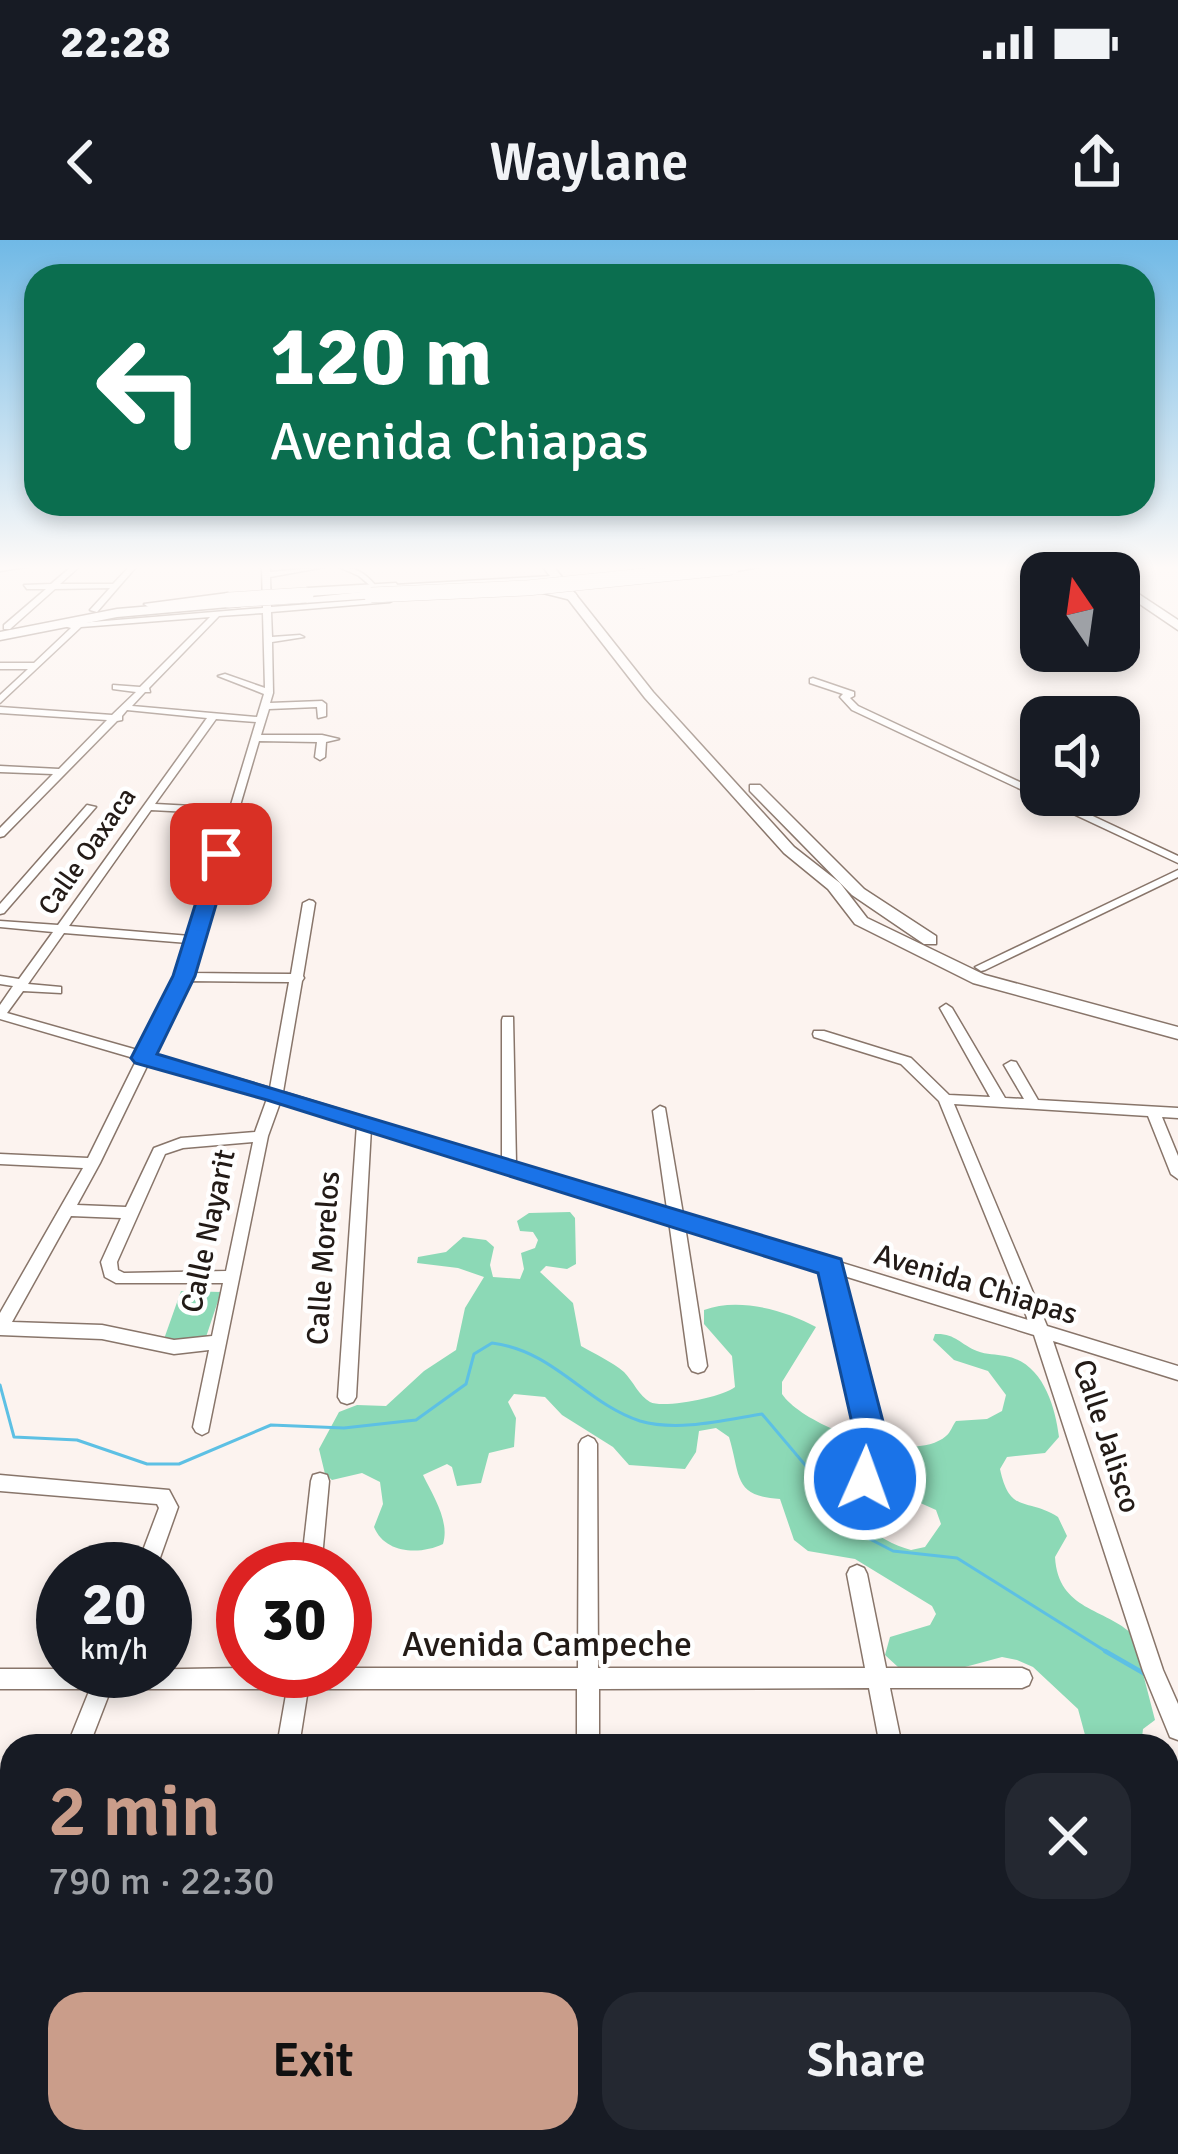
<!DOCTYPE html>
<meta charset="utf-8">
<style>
body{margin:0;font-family:Signika,sans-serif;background:#242831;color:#f1f3f6;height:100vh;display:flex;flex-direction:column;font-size:45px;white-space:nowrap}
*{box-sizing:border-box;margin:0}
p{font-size:39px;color:#9ea1a6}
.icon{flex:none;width:66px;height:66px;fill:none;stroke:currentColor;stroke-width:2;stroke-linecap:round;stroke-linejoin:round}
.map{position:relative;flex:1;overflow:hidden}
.side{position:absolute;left:0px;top:1494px;width:1179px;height:420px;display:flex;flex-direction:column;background:#171b24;border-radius:36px 36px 0 0;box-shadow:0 6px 18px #0003}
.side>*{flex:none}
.top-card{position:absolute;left:24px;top:24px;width:1131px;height:252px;border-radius:36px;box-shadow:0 6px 18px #0003;background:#0b6e4f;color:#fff;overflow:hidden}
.needle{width:78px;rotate:347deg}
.fabs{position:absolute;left:1020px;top:312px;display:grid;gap:24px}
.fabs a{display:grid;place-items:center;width:120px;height:120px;border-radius:24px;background:#171b24;box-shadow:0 6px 18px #0003;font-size:60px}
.speed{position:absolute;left:36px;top:1302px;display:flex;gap:24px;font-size:60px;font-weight:700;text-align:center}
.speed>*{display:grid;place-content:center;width:156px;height:156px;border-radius:50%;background:#171b24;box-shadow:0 6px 18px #0003;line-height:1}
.speed small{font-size:30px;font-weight:400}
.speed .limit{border:18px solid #d22;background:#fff;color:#111}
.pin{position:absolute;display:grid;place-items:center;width:102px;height:102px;color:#fff;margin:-51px;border-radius:24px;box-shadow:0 6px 18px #0006}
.me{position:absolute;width:132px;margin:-66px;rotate:2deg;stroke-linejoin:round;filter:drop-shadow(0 0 9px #0008)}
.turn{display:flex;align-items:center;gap:42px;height:252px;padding:0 48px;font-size:54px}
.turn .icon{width:156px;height:156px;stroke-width:2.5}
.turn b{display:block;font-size:84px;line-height:102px}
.round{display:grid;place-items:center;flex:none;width:126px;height:126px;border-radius:36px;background:#242831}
.headline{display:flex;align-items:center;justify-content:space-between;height:204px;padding:0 48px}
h1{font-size:72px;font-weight:600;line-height:90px;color:#ca9d8a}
.primary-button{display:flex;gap:24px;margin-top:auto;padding:24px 48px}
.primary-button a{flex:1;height:138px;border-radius:36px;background:#ca9d8a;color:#111;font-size:48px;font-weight:600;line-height:138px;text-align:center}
.primary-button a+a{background:#242831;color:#f1f3f6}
.status{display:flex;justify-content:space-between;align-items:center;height:84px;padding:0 60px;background:#171b24;direction:ltr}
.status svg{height:33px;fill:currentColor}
header{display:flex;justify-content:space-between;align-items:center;height:156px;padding:0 48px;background:#171b24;font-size:54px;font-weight:600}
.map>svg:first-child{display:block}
.green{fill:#8cd9b6;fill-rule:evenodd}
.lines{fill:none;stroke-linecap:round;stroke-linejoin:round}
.stream-far1{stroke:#5dc0e4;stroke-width:3}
.stream{stroke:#5dc0e4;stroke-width:4.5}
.street-casing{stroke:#88756a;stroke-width:3}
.secondary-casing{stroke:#88756a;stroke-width:3}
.primary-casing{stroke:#88756a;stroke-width:3}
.highway-casing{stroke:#88756a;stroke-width:3}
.street{fill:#fff;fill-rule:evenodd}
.secondary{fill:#fff;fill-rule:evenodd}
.primary{fill:#fff;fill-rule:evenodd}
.highway{fill:#fff;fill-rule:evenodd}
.highway-bridge-casing{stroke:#88756a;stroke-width:16;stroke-linecap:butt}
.highway-bridge{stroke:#fff;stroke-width:15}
.route{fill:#1a73e8;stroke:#114b97;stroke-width:3}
.labels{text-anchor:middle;stroke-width:9;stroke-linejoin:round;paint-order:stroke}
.far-street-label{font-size:27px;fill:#231b17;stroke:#fff}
.street-label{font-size:30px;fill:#231b17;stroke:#fff}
.near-street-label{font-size:36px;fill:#231b17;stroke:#fff}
</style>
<div class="status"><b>22:28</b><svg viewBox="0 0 49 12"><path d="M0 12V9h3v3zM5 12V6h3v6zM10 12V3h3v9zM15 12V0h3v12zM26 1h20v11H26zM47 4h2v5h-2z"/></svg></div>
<header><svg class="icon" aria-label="back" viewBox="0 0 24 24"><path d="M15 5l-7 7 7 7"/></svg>Waylane<svg class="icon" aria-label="share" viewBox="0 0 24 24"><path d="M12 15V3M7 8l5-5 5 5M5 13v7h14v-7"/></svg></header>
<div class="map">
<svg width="1178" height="1914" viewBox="0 0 1178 1914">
<rect width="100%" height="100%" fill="#fcf3ef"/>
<g class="green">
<path d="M570,972L575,978L576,1024L567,1029L546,1026L540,1032L573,1063L581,1106C595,1114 612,1122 624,1132C633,1141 639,1156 650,1162C663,1169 723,1157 735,1147L732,1116L704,1084V1070C738,1057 785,1070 816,1087L782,1142V1154C804,1187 912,1226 946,1196C951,1192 952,1186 956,1181L987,1179L1002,1171L1006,1155L988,1131L954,1120L933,1100L935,1094C955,1093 960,1104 977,1111C987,1115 996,1114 1005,1116C1042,1122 1055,1165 1059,1197L1045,1213L1007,1217L1000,1229C1010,1275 1026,1257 1058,1277L1067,1296L1055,1317C1058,1371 1106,1368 1133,1395L1155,1480L1143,1489L1141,1506H1088L1078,1469L1033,1427L1017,1420L1002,1417L965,1427H898L885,1415L890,1397L930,1385L936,1374L932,1366L855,1319L808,1311L794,1300L780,1259C733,1256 741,1237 729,1197L716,1188L699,1191L696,1212L685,1229L629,1225L613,1207L562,1175L545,1157L514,1154L508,1162L516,1178L514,1207L489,1213L481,1243L457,1246L452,1227L447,1224L423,1235C433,1256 450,1281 443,1304C420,1315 385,1314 374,1287L383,1264L380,1242L362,1233L332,1240L325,1234L319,1209L339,1172L357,1165L386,1166L424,1131L456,1110L465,1068L484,1037L458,1028L417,1023L418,1017L446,1012L463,997L486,1000L494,1007L490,1025L493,1037L520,1039L524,1029L521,1013L535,1008L538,1000L533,992L520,991L517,981L529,973ZM856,1234L936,1270L941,1284L925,1307L911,1310C879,1301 847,1278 840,1244Z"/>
<polygon points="181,1051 221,1052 205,1100 164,1099"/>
</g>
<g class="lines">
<path class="stream-far1" d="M0,1145L14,1197L77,1200L147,1224H179L271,1185L344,1188L416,1180L466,1144L474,1114L492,1103C555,1111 585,1163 640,1181C678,1192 725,1180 762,1174L866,1297L893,1311L957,1318L1110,1414"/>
<polyline class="stream" points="1105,1411 1145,1434"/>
<g class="street-casing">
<g id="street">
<polygon points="0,327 26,327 0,331"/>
<polygon points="71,327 79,327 60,344 113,344 129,327 136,327 97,372 90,370 110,348 55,349 10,389 4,389 4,385 46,349 27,349 24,345 51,344"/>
<path d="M262,327H270V332L325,327L270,337L271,367L390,358L394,360L390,362L271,372L272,397L300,395L304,397L272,402L273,453L270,463L322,461L326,464V476L318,478L317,467L269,469L261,495H322L339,499L326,502L325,517L320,520L315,517L317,502L259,501L239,569L241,571L238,574L191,733L291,734L303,663L309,660L313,661L315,663L303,736L304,738L302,741L283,852L502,919V780L503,777H513L516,923L667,969L653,871L660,866L665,868L683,974L1028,1080L939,861L901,824L814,797L813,794L814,791H824L911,818L949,855L990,857L940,768L946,764L952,768L1005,858L1024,859L1004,825L1011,821L1016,822L1038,860L1178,868V878L1162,877L1178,916V939L1171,934L1148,876L954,864L1047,1086L1178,1126V1140L1053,1101L1163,1430L1178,1464V1500L1170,1497L1143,1431L1034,1095L841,1035L881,1201L874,1239L872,1245L865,1247L858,1245L856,1239L863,1201L824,1029L685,986L707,1126L704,1131L698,1133L692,1131L689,1126L669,981L371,888L356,1157L353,1162L347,1164L341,1162L338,1157L357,884L281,860L268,896L208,1192L202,1195L196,1192L193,1187L209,1110L174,1114L102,1099L0,1095V1073L83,928L0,924V914L88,918L137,819L0,779V765L13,746L0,744V736L19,739L53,692L0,687V681L58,685L207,478L127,470L122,476V480L117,481L4,596L0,597V588L53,534L0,532V526L59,529L107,480L0,473V467L112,475L136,452L113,449V445L140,447L210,377L81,387L0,463V455L28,429H0V423H34L71,388L64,386L68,384L263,368ZM263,373L265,448L225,434L218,436L264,454L257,477L132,466L145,452H150L149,448L219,376ZM216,479L256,482L230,568L155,564ZM151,570L228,574L190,696L69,686ZM64,693L188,703L178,737L141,811L7,773L23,751L61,753V747L28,744ZM188,741L289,742L270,848L153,814ZM149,822L268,856L255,892L181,898L154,908L126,967L77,965L100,923ZM253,902L226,1031L124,1033L118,1030L117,1022L165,914L183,908ZM71,976L121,978L101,1022L105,1037L116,1043H223L212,1096L174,1100L102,1085L12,1082Z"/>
<path d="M339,327C356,327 365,333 376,346L553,336L557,338L553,340L373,348L359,336Z"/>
<polygon points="813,438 854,452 854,456 850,458 858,466 1041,552 1041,555 1048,555 1178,616 1178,623 852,470 840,457 843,454 810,443 810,439"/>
<polygon points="87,565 96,567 4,673 0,674 0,664"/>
<polygon points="1178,630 1178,637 985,730 981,731 975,727"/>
<polygon points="588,1196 594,1199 597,1204 598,1428 865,1428 847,1334 850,1328 857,1325 864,1328 867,1334 886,1428 1022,1428 1029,1431 1032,1438 1029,1445 1022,1448 890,1448 902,1506 880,1506 869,1448 599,1449 599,1506 577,1506 577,1449 308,1449 299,1506 277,1506 287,1449 111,1449 89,1506 67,1506 90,1449 0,1449 0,1429 63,1429 63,1431 243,1428 243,1431 345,1431 345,1428 578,1428 579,1204 582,1199"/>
<polygon points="320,1233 327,1235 329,1241 321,1329 301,1329 311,1241 313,1235"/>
<polygon points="0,1235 169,1250 178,1267 156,1329 136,1329 159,1268 157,1264 0,1251"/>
<polygon points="12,1659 12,1701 9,1710 0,1713 0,1671 4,1663"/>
<polygon points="0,1767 12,1768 12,1794 0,1793"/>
<rect x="1167" y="1772" width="11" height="26"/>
<polygon points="208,1902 234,1902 232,1914 206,1914"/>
<rect x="570" y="1902" width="26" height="12"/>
<polygon points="944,1902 970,1902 972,1914 946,1914"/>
</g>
</g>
<g class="secondary-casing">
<g id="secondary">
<polygon points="543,327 554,327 653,452 794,607 840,643 867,678 985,735 1178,787 1178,799 973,743 855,684 828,649 784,613 645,458"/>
<polygon points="750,545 760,545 864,649 936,696 936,704 924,704 852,655 750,551"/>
</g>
</g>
<g class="primary-casing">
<g id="primary">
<polygon points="725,327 759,327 708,336 702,333"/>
<polygon points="1093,327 1108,327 1116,333 1101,333"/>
<polygon points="1119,341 1178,380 1178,390 1119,350"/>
<polygon points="396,343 400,350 307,356 301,352 307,348"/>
<polygon points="543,345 575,353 577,356 571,360 539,352"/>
<polygon points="228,353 232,360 150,368 144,364"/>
</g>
</g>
<g class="highway-casing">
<g id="highway">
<polygon points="371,351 376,358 303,363 296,359"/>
<polygon points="235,359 240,366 117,377 0,400 0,392 117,369"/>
</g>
</g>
<use href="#street" class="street"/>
<use href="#secondary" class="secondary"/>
<use href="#primary" class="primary"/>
<use href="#highway" class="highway"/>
<g class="highway-bridge-casing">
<g id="highway-bridge">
<polyline points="371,355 527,348 732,327"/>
<polyline points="229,360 306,355"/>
</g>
</g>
<use href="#highway-bridge" class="highway-bridge"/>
</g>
<linearGradient id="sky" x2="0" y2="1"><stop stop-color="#70b9e6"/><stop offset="0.55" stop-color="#fefaf8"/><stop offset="1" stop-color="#fefaf8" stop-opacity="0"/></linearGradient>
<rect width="1178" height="595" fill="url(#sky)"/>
<polygon class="route" points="221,608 231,614 195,736 157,814 841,1019 888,1201 877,1249 865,1254 853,1249 848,1239 856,1201 818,1033 267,860 135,823 131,818 173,736 211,614"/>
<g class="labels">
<g class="far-street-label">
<text transform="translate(87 611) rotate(-55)" y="9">Calle Oaxaca</text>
</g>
<g class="street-label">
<text transform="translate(208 991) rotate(-78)" y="10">Calle Nayarit</text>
<text transform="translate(323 1018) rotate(-86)" y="10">Calle Morelos</text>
<text transform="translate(976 1044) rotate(17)" y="10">Avenida Chiapas</text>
<text transform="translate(1107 1196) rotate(72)" y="10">Calle Jalisco</text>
</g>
<g class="near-street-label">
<text x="547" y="1416">Avenida Campeche</text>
</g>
</g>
</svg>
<div class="fabs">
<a><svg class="needle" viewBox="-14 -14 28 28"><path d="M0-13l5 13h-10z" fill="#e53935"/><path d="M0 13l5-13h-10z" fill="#9ea1a6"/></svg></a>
<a><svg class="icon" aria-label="sound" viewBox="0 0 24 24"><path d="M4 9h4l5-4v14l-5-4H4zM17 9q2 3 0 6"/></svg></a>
</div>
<div class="speed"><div>20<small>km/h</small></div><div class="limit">30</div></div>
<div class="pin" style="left:221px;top:614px;background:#d93025"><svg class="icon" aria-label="arrive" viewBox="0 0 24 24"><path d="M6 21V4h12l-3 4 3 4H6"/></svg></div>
<svg class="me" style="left:865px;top:1239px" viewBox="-20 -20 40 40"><circle r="17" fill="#1a73e8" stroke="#fff" stroke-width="3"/><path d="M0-11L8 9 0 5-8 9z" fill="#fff"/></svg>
<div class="top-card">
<div class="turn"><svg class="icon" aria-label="left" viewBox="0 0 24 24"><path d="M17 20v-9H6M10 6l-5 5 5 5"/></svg><div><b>120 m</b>Avenida Chiapas</div></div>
</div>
<section class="side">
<div class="headline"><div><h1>2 min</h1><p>790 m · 22:30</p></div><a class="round"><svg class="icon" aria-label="close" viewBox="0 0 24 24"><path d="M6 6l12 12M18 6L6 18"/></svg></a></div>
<div class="primary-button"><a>Exit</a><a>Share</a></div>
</section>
</div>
